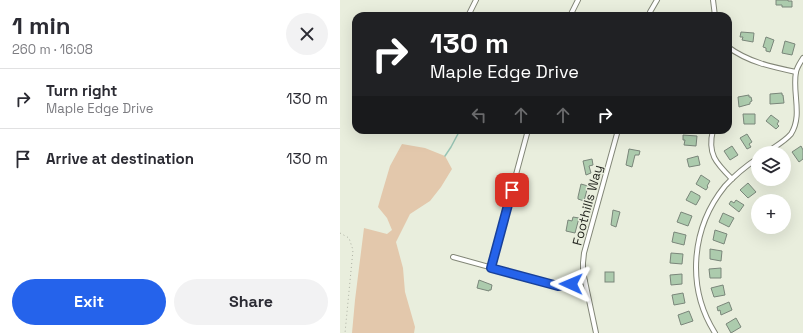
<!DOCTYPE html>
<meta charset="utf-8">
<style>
body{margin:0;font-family:"Space Grotesk",sans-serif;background:#f2f2f3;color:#2b2b33;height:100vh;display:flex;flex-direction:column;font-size:15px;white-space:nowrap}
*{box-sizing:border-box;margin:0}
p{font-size:13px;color:#7c7c81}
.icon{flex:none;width:22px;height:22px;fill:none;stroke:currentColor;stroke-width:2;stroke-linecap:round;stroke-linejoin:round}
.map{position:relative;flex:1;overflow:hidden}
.sheet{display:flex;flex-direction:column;background:#fff;width:340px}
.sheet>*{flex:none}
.guide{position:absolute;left:12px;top:12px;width:380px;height:122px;border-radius:12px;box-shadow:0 4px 16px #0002;background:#202124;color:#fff;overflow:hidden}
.tools{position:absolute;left:411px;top:146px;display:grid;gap:8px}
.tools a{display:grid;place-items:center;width:40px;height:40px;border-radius:50%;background:#fff;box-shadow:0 4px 16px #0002;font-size:20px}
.pin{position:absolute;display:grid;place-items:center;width:34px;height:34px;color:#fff;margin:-17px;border-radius:8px;box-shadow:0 2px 6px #0006}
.me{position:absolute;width:44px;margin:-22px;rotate:271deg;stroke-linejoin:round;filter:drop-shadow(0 0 3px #0008)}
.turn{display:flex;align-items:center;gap:14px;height:84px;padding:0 12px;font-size:18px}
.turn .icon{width:52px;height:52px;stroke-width:2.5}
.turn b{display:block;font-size:28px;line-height:34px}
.lanes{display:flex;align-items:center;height:38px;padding:0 12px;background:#0003;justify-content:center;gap:20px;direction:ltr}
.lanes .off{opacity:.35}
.round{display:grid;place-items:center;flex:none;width:42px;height:42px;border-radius:21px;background:#f2f2f3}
.summary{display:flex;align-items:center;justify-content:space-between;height:68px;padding:0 12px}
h1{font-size:24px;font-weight:700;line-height:30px}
.cta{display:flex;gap:8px;margin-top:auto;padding:8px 12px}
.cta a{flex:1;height:46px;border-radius:24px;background:#2563eb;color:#fff;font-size:16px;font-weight:700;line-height:46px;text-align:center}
.cta a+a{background:#f2f2f3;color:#2b2b33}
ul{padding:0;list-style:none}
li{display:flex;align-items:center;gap:12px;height:60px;padding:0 12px;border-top:1px solid #e1e1e2}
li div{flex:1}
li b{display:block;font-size:15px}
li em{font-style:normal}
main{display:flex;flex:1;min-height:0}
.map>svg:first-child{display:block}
.green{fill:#e3c8ac}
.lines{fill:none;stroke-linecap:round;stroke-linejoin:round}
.stream{stroke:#98c5b5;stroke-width:1.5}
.building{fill:#accbad;stroke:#7a867a}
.street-casing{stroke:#828677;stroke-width:6}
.path{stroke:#adb1a3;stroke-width:1;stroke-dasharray:1 3;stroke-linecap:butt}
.street{stroke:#fff;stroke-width:4}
.route-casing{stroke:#184099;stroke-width:10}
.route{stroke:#2563eb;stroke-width:7}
.labels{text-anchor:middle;stroke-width:3;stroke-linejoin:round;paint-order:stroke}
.street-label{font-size:13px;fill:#252721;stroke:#e9eedd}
</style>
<main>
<section class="sheet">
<div class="summary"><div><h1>1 min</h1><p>260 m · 16:08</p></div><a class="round"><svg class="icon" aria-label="close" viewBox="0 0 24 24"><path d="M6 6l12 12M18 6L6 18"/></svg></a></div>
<ul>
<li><svg class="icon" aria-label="right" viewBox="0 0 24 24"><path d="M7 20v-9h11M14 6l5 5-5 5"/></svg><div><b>Turn right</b><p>Maple Edge Drive</p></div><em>130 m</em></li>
<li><svg class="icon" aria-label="arrive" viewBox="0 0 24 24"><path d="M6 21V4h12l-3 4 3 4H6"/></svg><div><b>Arrive at destination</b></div><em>130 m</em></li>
</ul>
<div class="cta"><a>Exit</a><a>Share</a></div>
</section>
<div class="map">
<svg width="463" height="333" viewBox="0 0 463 333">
<rect width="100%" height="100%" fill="#e9eedd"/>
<polygon class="green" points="62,144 85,148 105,156 112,169 101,187 90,201 70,214 56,242 63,268 65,292 75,327 74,333 12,333 15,300 24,228 47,234 52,230 47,218 38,207 42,193 50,166"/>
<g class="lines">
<g class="stream">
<polyline points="169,16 170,14"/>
<polyline points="105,156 111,147 120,130"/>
</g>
</g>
<g class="building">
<polygon points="436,0 448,0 448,1 452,1 452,7 442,7 442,5 436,5"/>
<polygon points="401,32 414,33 413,42 402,40 403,37 400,37"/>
<polygon points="426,37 434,40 430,52 426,51 426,48 423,47"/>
<polygon points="445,41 455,44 452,55 442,53"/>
<polygon points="442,93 442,95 443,95 444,103 430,104 430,94"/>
<polygon points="409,95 409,97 411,97 412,101 410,102 410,104 399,107 398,97"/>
<polygon points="403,114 415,114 415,124 404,124"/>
<polygon points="431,115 439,121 437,124 439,126 436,129 426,121"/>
<polygon points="407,134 412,142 409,144 411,147 407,149 400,138"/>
<polygon points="343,135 357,136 356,146 344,145 345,140 343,140"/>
<polygon points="392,146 398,155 390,160 384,151"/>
<polygon points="461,146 463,150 463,159 459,162 452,152"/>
<polygon points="289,149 300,151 299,155 295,155 292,167 286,165"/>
<polygon points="358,156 360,165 349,167 347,159"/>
<polygon points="252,159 253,165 249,166 251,173 246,175 243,161"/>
<polygon points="361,175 370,181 367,186 368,187 366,190 356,184"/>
<polygon points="408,183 416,192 408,198 400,190"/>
<polygon points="241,184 248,186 244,201 238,199 238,197"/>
<polygon points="351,191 360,196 360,198 356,205 346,200"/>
<polygon points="396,200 404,205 399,212 389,204 391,201 394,203"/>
<polygon points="273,210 280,212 276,227 271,225"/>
<polygon points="341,212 352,216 348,226 337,222"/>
<polygon points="383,213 394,218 389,227 379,222"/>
<polygon points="233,217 239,218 235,233 226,231 228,220 232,221"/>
<polygon points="375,230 387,234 384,244 373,240"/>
<polygon points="334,232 346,235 344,245 332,242"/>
<polygon points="370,249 382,251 381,261 370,259"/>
<polygon points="331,253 343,254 342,264 330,263"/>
<polygon points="381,268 381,278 370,278 369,269"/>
<rect x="265" y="272" width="9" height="10"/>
<polygon points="342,274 342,284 331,285 330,275"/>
<polygon points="139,280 152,285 151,290 149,290 149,291 137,288"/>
<polygon points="383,285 385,295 374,297 371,288"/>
<polygon points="343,293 345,303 334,305 332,295"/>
<polygon points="389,302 392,310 381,315 380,310 378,311 377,307"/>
<polygon points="349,311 353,321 341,325 338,315"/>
<polygon points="396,318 401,327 391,333 386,324"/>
</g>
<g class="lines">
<g class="street-casing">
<g id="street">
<polyline points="373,0 375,16"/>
<polyline points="128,16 136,0"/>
<polyline points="230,16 238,0"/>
<polyline points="309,16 310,12 317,0"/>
<path d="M388,47C408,62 432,67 456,72"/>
<polyline points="388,114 388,116"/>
<path d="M373,130C367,154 376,163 392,179"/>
<path d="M426,153C434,147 444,142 451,134C463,115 452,93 456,72C457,67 460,63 463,58"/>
<polyline points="113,257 218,286 226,285 245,281"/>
<polyline points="151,267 188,130"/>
<polyline points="256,333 243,272 243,263 244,253 278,130"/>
<path d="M375,333C346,287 351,228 385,186C395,175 406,166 418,158"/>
</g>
</g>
<polyline class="path" points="0,233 9,238 13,250 5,333"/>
<use href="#street" class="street"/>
</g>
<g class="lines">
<g class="route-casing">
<polyline id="route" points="172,190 151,268 218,286 231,284"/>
</g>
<use href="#route" class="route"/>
</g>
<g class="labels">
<g class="street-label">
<text transform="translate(247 205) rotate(-75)" y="5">Foothills Way</text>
</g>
</g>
</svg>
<div class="tools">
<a><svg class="icon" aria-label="layers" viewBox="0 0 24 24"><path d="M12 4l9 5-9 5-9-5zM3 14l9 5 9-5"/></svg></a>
<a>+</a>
</div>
<div class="pin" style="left:172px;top:190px;background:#d93025"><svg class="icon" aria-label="arrive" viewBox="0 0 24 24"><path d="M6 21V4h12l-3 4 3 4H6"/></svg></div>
<svg class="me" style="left:231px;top:284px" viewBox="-20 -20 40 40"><path d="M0-17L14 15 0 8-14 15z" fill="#2563eb" stroke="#fff" stroke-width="4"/></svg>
<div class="guide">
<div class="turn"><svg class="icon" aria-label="right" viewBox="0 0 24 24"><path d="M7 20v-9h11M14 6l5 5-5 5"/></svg><div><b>130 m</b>Maple Edge Drive</div></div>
<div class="lanes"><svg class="icon off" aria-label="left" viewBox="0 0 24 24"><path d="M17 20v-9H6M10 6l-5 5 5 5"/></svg><svg class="icon off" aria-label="ahead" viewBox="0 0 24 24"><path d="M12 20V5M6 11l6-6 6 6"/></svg><svg class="icon off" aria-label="ahead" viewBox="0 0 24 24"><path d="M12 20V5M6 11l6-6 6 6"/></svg><svg class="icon" aria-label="right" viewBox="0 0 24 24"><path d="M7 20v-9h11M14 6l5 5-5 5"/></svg></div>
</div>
</div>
</main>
